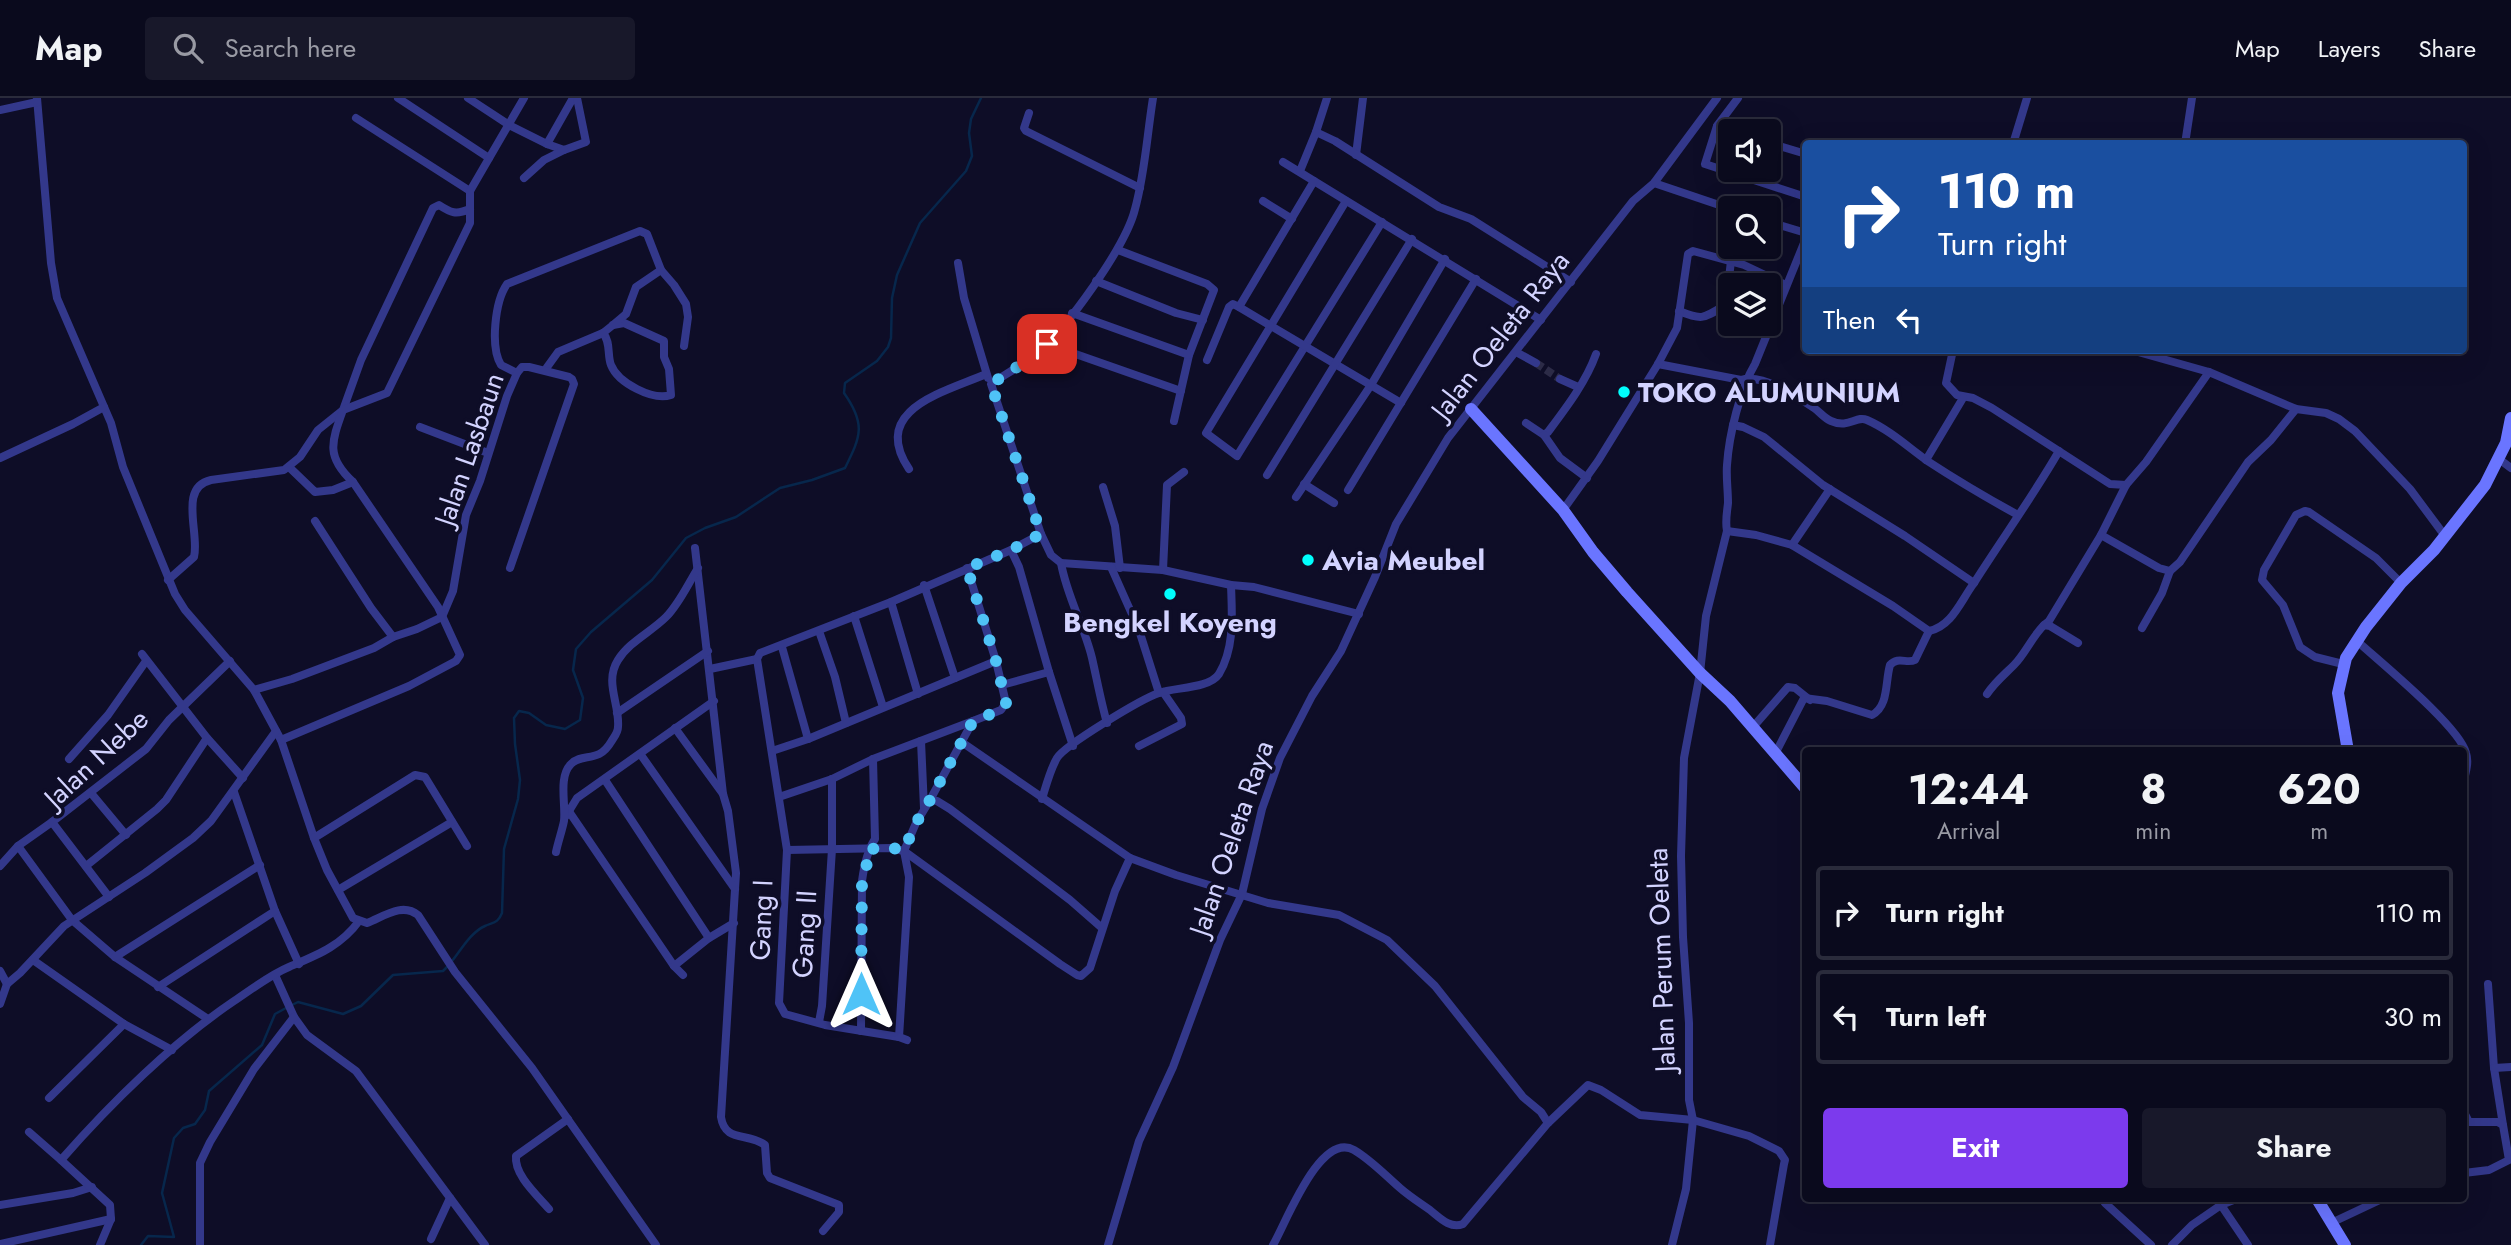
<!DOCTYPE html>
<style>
body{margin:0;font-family:Jost,sans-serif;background:#18182a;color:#f1f3f6;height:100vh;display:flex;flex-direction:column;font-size:26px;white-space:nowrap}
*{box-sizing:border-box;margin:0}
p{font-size:23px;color:#999aa4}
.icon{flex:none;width:38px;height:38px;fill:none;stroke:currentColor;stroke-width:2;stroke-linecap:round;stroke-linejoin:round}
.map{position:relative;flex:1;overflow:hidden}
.details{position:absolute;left:1802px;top:649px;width:665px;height:455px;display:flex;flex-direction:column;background:#0a0a1d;border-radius:7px;box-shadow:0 7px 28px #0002,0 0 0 2px #2a2b3b}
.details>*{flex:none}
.guide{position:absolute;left:1802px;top:42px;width:665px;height:214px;border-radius:7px;box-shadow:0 7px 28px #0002,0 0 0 2px #2a2b3b;background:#1a4fa0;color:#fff;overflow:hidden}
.fabs{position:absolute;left:1718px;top:21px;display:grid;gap:14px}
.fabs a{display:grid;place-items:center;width:63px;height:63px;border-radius:7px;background:#0a0a1d;box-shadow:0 7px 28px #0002,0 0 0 2px #2a2b3b;font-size:35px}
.pin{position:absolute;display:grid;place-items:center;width:60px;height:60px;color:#fff;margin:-30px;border-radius:14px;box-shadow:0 4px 10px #0006}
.me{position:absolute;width:77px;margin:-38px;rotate:0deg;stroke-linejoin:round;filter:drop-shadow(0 0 5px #0008)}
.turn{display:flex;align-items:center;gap:24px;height:147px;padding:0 21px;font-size:32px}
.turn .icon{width:91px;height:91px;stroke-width:2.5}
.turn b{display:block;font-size:49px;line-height:60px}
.then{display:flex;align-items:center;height:66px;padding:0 21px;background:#0003;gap:14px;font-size:26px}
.eta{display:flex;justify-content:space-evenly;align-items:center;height:119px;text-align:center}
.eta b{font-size:42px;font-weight:700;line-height:49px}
.button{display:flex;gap:14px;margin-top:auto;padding:14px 21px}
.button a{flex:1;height:80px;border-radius:7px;background:#7c3aed;color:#fff;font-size:28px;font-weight:700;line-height:80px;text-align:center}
.button a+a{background:#18182a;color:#f1f3f6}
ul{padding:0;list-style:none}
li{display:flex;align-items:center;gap:21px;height:94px;margin:0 14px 10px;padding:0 7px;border:4px solid #2a2b3b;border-radius:7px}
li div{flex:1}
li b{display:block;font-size:26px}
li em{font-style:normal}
header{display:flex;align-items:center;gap:42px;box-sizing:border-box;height:98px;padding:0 35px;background:#0a0a1d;border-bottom:2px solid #2a2b3b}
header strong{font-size:33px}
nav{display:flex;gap:38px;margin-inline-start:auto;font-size:24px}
.search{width:490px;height:63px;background:#18182a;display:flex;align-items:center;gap:18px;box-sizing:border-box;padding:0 24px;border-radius:7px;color:#999aa4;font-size:26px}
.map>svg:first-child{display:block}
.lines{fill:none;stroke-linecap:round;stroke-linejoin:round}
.stream{stroke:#07274c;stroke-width:2.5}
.street-tunnel{stroke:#2c2b47;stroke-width:8;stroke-dasharray:8 4;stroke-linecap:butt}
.street{stroke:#33388b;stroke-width:8}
.secondary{stroke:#6a75ff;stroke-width:12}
.route{stroke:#4fc3f7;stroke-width:12;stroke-dasharray:0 21.6}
.poi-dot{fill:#00fefd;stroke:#0e0d27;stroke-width:2.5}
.labels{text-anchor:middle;stroke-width:7;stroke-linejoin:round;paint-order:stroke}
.street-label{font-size:28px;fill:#d3d3ff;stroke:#0e0d27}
.poi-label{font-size:28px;font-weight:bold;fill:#d3d3ff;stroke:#0e0d27;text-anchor:start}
</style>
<header>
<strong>Map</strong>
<div class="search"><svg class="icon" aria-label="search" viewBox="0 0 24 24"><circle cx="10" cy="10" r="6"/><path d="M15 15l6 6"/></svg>Search here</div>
<nav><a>Map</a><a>Layers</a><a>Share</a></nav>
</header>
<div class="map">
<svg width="2511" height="1147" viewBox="0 0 2511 1147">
<rect width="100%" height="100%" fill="#0e0d27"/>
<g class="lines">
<g class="stream">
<path d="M452,863C461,852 471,834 485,828C494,824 498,825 502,815L504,751L518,701L520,682L515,646L514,620L519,613L529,615L546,627L565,631L580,622L583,600L573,572L576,551L591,534L652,482L686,440L705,430L736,419L780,390L812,382L845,370C861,338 866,326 844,295L845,285L877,263L888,249L891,240L892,200L897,177L920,125L966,73L972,58L969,35L971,21L981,0"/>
<polyline points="292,907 298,904 343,916 361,908 393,877 443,873 448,868"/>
<polyline points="141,1147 148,1138 174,1139 162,1095 174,1040 183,1030 195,1026 205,1012 209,993 262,947 275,916 286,910"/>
</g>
<polyline class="street-tunnel" points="1536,265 1560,281"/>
<g class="street">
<path d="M37,0L51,165L57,200L111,325L123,369L175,496L185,512L254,592L281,642L314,740L327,772L353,820L367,825C383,819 402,804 418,817L455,874L532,970L656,1147"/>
<polyline points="398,0 489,60"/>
<polyline points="468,0 509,27 547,46 573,0"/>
<path d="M1153,0C1147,37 1145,75 1135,111C1126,148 1066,232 1036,256C1022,267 1006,276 991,286L1041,436L1051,457L1061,465L1163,472L1231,487L1254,489L1359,516"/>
<polyline points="1738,0 1717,28 1705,66 1806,99"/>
<polyline points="0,12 37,4"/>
<polyline points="1029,15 1024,30 1026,33 1140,90"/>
<polyline points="356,20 470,93"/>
<polyline points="1717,28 1733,33"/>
<polyline points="1316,34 1327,0"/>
<polyline points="1769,45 1806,56"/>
<polyline points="547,46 564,52 586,44 577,0"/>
<polyline points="2013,46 2027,0"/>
<polyline points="2185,46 2192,0"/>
<polyline points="1356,57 1363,0"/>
<polyline points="1283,64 1541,222"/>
<polyline points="1300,73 1316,34 1335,43 1439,109 1471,121 1571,184"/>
<polyline points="524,80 544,62 564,52"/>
<polyline points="1654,85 1731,111"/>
<polyline points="1263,103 1292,121"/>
<polyline points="1346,103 1206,335 1237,358 1382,124"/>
<polyline points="1769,124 1806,135"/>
<polyline points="1118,152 1207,186 1214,192 1189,257 1174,323"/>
<polyline points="958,165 964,200 988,280"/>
<polyline points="1096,183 1176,215 1203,222"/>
<polyline points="1239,209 1401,305"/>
<path d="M1679,213C1701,222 1703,221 1722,209L1727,197L1731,163"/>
<polyline points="1072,215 1189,257"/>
<path d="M603,235C611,244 607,257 611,267C618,285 653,303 671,297L669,271L664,259V243L624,225L613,227"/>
<polyline points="1047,246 1181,293"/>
<polyline points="1953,252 1946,285 1957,297 1973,300 1992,310 2110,386 2126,387"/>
<polyline points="2131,252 2209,274 2296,311 2326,315 2339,321 2355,333 2410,391 2445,438"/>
<polyline points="1516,254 1536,265"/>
<polyline points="1207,262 1229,209 1233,206 1239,209 1314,83"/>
<path d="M1658,266L1741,282C1762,275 1796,298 1814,310C1820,314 1824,320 1831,323C1849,331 1856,317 1867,322C1890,332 1909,350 1929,364C1958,383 1987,400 2018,417"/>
<polyline points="545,272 558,254 603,235 613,227 626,216 636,189 661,172"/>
<path d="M517,275L501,267C490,249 495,203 507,186L640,133L647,136L661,172L674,187L686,206L688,219L684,248"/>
<polyline points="1560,281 1578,289"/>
<path d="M1526,325L1544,337L1548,334C1566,310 1586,284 1596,256"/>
<path d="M1733,327L1743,329L1764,339L1823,387L1905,438L1974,485C2002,441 2033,398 2059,353"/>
<polyline points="420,329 488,355"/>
<polyline points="1544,337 1560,360 1587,380"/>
<polyline points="0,360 73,326 104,309"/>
<polyline points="2499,361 2511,370"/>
<polyline points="1926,362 1963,300"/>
<polyline points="289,369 315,394 333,392 353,384"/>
<path d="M909,371C869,311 945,294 986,276"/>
<polyline points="1267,377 1412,141"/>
<polyline points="1304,386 1334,405"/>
<polyline points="1103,389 1115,428 1120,470"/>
<polyline points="1348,392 1476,181"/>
<polyline points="1296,399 1371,287 1445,161"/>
<polyline points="1563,412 1598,363 1658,266 1677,230 1688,156 1693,153 1744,167 1786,187"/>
<polyline points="315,423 371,510 393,539"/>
<path d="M1727,433L1756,437L1792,447L1893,508L1929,533C1952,528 1960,504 1974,485"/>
<polyline points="2101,437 2159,470 2170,473 2180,464 2248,364 2271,342 2296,311"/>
<polyline points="1792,447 1830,391"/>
<path d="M695,450L723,696L728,713L736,775L721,1019C725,1045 748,1034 765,1047L767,1075L770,1080L839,1107V1114L823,1133"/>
<polyline points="1011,452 1019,469 1049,574 1073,648"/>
<path d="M1061,465C1067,499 1084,527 1092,560C1097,582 1101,604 1107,625"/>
<polyline points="1111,469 1139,532 1159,595"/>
<polyline points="1163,472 1167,387 1184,374"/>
<path d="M168,482L194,459C200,436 178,389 211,382L284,372L300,359L318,332L343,312L361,262L433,110L439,107C451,115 456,117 470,111"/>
<polyline points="924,487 955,580"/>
<polyline points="891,504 918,596"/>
<polyline points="854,518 883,609"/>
<polyline points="2044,527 2049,523 2101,437 2126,387 2146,364 2209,274"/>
<polyline points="2142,530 2162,495 2170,473"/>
<polyline points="819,533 835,579 846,625"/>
<path d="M2357,543C2380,564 2460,629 2466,655C2469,664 2466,673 2464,682"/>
<polyline points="782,549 808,641"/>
<polyline points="142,556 207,640 243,680"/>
<polyline points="2343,566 2315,559 2300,549 2283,507 2262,482 2264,472 2296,417 2305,413 2309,414 2376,460 2401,485"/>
<polyline points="710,571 757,561"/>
<polyline points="1002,587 1049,574"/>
<polyline points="254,592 292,581 374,550 393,539 417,531 442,519 453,493 466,417 480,383 507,298 517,275 522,269 529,269 569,279 572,281 574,286 510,470"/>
<path d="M1987,596C1995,584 2004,577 2014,567C2025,556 2032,539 2044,527L2050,528L2078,545"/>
<polyline points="617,615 708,553"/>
<polyline points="1753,629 1788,589 1795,590 1810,602"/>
<polyline points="675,630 723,696"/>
<path d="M281,642L409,588L456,563L460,557L438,509L353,384C326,359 331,345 343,312L387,295L470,125V93L524,0"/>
<polyline points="921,643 924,710"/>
<polyline points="963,645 1130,760 1176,777 1268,805 1339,817 1387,842 1435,888 1523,999 1541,1014 1548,1025"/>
<polyline points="1139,648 1182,626 1181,620 1163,594"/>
<polyline points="772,653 808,641 996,563"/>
<path d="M1775,656L1804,600L1827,603L1872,617C1889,608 1885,584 1890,567C1898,558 1907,566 1915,562L1929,533"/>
<polyline points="641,657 735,791"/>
<polyline points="69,661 108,617 146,563"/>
<polyline points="605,682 709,840"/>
<polyline points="234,694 275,813 299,866"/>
<polyline points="91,695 126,737"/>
<polyline points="779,699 832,681 873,661 973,623"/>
<path d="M1042,701C1046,688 1050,672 1057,660C1065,647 1141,601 1159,595C1175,589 1209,591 1219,576C1235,549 1232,517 1231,487"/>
<polyline points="930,702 937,703 950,711 1070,802 1102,830"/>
<polyline points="568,712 674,868"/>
<polyline points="566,718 577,700 714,603"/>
<polyline points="314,740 415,677 425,679 467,748"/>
<polyline points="18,748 72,822 115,859 208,921"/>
<polyline points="787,752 891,750 904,753 1060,866 1077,877 1081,878 1090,870 1115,793 1130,760"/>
<polyline points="904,753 916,725 930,702 973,623 1001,612 1006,605 996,563 967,470"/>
<path d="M556,754C558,744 562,733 564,723C566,706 558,679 571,666C583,654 598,666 611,644C614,639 618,635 618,629C620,606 604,584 618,562C629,544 651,534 666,519C679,506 688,486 698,470"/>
<polyline points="0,768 18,748 52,724"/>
<polyline points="86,768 157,711 166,702 207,640"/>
<polyline points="338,792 452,724"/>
<polyline points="109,799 52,724 146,651 169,622 230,563"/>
<polyline points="115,859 260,767"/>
<polyline points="33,862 124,926 172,952"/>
<polyline points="0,873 7,886"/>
<polyline points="275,877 294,919 307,937 356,973 485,1147"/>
<polyline points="683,877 674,868 709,840 734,825"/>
<polyline points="2488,886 2494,970 2503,1027"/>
<polyline points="158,889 275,813"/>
<polyline points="0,906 7,886 20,875 64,828 145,775 193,740 211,723 276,633"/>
<polyline points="819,924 822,908 832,751 832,681"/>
<path d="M861,933L862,783C864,768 867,753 875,741L873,661"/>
<polyline points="899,939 909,779 904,753"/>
<polyline points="907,942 899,939 825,927 785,916 779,905 787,752 757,561 760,555 891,504 1011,452 1041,436"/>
<polyline points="2494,970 2511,969"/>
<polyline points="49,1000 124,926"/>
<polyline points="2464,1014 2469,1024 2498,1024 2503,1027 2509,1062 2489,1072 2464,1075"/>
<polyline points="29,1034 61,1062"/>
<polyline points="2236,1101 2221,1107 2248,1147"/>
<polyline points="2105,1105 2151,1147"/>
<polyline points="0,1107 73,1095 92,1089"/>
<path d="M549,1111C537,1097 514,1077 516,1058L568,1021"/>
<polyline points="2331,1125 2382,1101"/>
<polyline points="431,1141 450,1100"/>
<polyline points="0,1146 111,1121"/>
<path d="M100,1147L111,1121L110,1107L61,1062C110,1006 173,944 234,903C252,891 270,877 289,869C317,857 341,848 359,823"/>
<polyline points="200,1147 200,1065 210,1044 254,971 294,919"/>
<polyline points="1108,1147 1139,1043 1173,969 1220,842 1242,796 1262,711 1280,660 1312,598 1341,553 1375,479 1396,426 1448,340 1633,103 1654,85 1717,0"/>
<path d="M1273,1147C1286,1125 1320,1033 1354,1052C1371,1062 1385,1077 1400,1090C1409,1098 1420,1105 1430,1112C1440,1120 1450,1131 1463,1126L1548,1025L1588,987L1601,992L1640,1017L1693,1022L1749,1038L1779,1053L1785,1062L1784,1066L1770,1147"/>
<path d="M1672,1147L1686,1091L1693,1022L1689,1002V925L1683,839L1681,758L1684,660L1700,575L1706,518L1727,433C1725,423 1727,415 1728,405C1728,392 1726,379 1727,367C1729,337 1740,291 1755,266L1806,140"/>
<polyline points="2172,1147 2192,1127 2221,1107"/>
</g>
<g class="secondary">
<polyline points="1471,311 1563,412 1593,454 1627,494 1700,575 1730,603 1806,691"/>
<polyline points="2348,653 2338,595 2346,560 2366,529 2401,485 2434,452 2485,387 2506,345 2511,320"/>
<polyline points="2317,1101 2345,1147"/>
</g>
</g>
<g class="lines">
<polyline class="route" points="861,896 862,783 868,762 868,751 891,750 904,752 916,725 930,702 973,623 1001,612 1006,605 996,563 967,470 1011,452 1041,436 991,286 1037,256 1047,246"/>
</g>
<g class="poi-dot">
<circle cx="1624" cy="294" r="7"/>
<circle cx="1308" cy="462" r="7"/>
<circle cx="1170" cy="496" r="7"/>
</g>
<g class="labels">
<g class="street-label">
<text transform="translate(1500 237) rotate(-52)" y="10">Jalan Oeleta Raya</text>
<text transform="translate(469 351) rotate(-71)" y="10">Jalan Lasbaun</text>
<text transform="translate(96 660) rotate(-43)" y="10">Jalan Nebe</text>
<text transform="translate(1231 740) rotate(-71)" y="10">Jalan Oeleta Raya</text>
<text transform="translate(761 822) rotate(-88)" y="10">Gang I</text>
<text transform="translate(804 836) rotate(-87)" y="10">Gang II</text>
<text transform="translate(1661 862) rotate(-92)" y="10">Jalan Perum Oeleta</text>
</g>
<g class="poi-label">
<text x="1638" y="304">TOKO ALUMUNIUM</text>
<text x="1322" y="472">Avia Meubel</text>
<text x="1170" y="534" text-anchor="middle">Bengkel Koyeng</text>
</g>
</g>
</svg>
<div class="fabs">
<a><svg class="icon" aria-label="sound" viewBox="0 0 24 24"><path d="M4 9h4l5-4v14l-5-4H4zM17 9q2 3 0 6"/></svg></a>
<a><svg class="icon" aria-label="search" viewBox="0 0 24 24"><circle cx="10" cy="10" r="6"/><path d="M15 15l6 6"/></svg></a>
<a><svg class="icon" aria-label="layers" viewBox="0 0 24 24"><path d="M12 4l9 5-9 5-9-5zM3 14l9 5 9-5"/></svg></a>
</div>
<div class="pin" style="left:1047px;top:246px;background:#d93025"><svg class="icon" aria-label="arrive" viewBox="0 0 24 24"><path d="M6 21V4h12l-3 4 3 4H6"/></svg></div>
<svg class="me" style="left:861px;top:896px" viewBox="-20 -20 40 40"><path d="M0-17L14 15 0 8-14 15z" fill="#4fc3f7" stroke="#fff" stroke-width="4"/></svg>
<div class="guide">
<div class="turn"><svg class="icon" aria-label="right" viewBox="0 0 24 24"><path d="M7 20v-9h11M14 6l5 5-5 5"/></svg><div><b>110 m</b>Turn right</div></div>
<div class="then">Then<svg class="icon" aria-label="left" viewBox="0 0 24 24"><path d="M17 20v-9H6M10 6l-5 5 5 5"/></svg></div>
</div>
<section class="details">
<div class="eta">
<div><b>12:44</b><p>Arrival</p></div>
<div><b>8</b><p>min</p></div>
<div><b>620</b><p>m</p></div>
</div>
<ul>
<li><svg class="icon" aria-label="right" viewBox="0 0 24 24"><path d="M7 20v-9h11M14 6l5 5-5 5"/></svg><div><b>Turn right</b></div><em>110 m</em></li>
<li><svg class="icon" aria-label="left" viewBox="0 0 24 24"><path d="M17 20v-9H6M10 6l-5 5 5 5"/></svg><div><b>Turn left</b></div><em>30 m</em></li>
</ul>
<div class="button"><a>Exit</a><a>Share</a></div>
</section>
</div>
